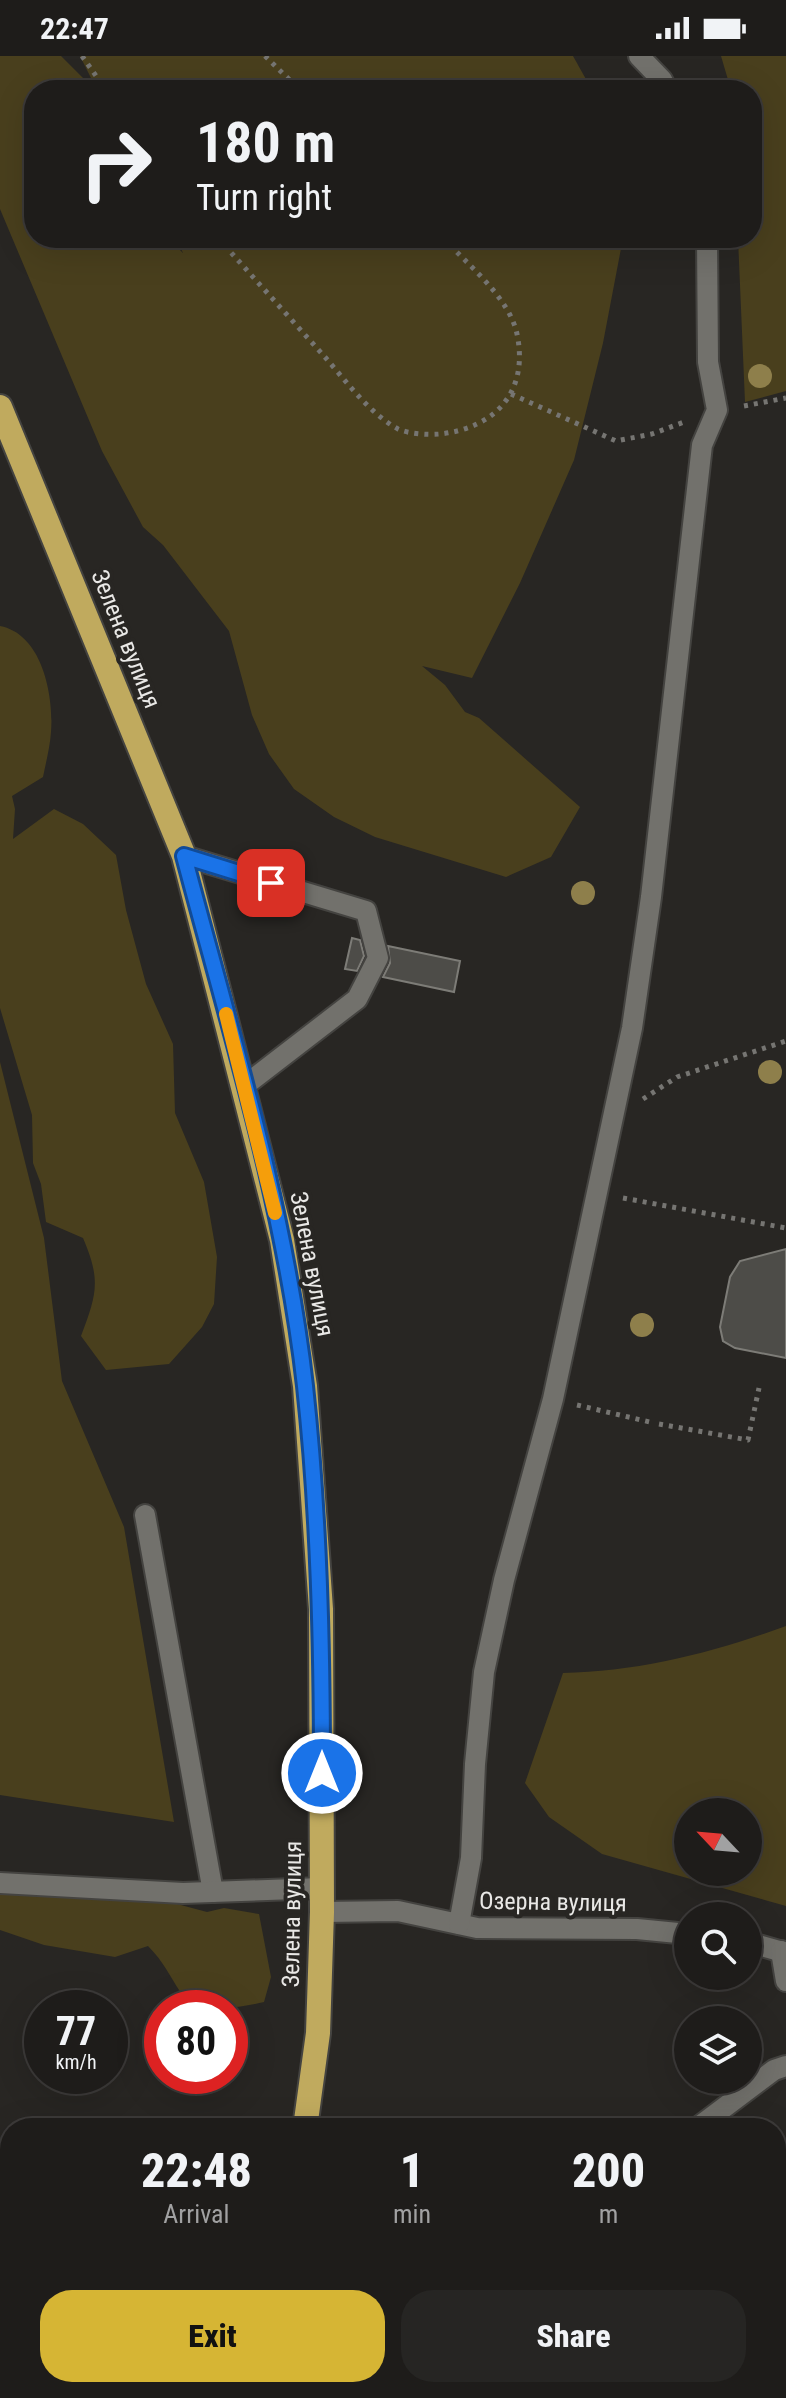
<!DOCTYPE html>
<meta charset="utf-8">
<style>
body{margin:0;font-family:"Roboto Condensed",sans-serif;background:#262523;color:#f1f3f6;height:100vh;display:flex;flex-direction:column;font-size:30px;white-space:nowrap}
*{box-sizing:border-box;margin:0}
p{font-size:26px;color:#a1a1a2}
.icon{flex:none;width:44px;height:44px;fill:none;stroke:currentColor;stroke-width:2;stroke-linecap:round;stroke-linejoin:round}
.map{position:relative;flex:1;overflow:hidden}
.details{position:absolute;left:0px;top:2062px;width:786px;height:280px;display:flex;flex-direction:column;background:#1e1c1a;border-radius:32px 32px 0 0;box-shadow:0 8px 32px #0002,0 0 0 2px #3c3a39}
.details>*{flex:none}
.banner{position:absolute;left:24px;top:24px;width:738px;height:168px;border-radius:32px;box-shadow:0 8px 32px #0002,0 0 0 2px #3c3a39;background:#1e1c1a;color:#f1f3f6;overflow:hidden}
.needle{width:52px;rotate:296deg}
.controls{position:absolute;left:674px;top:1742px;display:grid;gap:16px}
.controls a{display:grid;place-items:center;width:88px;height:88px;border-radius:50%;background:#1e1c1a;box-shadow:0 8px 32px #0002,0 0 0 2px #3c3a39;font-size:40px}
.speed{position:absolute;left:24px;top:1934px;display:flex;gap:16px;font-size:40px;font-weight:700;text-align:center}
.speed>*{display:grid;place-content:center;width:104px;height:104px;border-radius:50%;background:#1e1c1a;box-shadow:0 8px 32px #0002,0 0 0 2px #3c3a39;line-height:1}
.speed small{font-size:20px;font-weight:400}
.speed .limit{border:12px solid #d22;background:#fff;color:#111}
.pin{position:absolute;display:grid;place-items:center;width:68px;height:68px;color:#fff;margin:-34px;border-radius:16px;box-shadow:0 4px 12px #0006}
.me{position:absolute;width:88px;margin:-44px;rotate:0deg;stroke-linejoin:round;filter:drop-shadow(0 0 6px #0008)}
.turn{display:flex;align-items:center;gap:28px;height:168px;padding:0 40px;font-size:36px}
.turn .icon{width:104px;height:104px;stroke-width:2.5}
.turn b{display:block;font-size:56px;line-height:68px}
.eta{display:flex;justify-content:space-evenly;align-items:center;height:136px;text-align:center}
.eta b{font-size:48px;font-weight:800;line-height:56px}
.primary-button{display:flex;gap:16px;margin-top:auto;padding:16px 40px}
.primary-button a{flex:1;height:92px;border-radius:32px;background:#d6b534;color:#111;font-size:32px;font-weight:800;line-height:92px;text-align:center}
.primary-button a+a{background:#262523;color:#f1f3f6}
.status{display:flex;justify-content:space-between;align-items:center;height:56px;padding:0 40px;background:#1e1c1a;direction:ltr}
.status svg{height:22px;fill:currentColor}
.map>svg:first-child{display:block}
.green{fill:#493f1d;fill-rule:evenodd}
.lines{fill:none;stroke-linecap:round;stroke-linejoin:round}
.river{stroke:#7f6d2f;stroke-width:60}
.building{fill:#4d4c48;stroke:#7d7c77;stroke-width:2}
.minor-casing{stroke:#444340;stroke-width:24}
.highway-casing{stroke:#444340;stroke-width:28}
.path{stroke:#767572;stroke-width:5;stroke-dasharray:4 6;stroke-linecap:butt}
.minor{stroke:#72716c;stroke-width:20}
.highway{stroke:#c0aa5e;stroke-width:24}
.tree{fill:#8e7f4b}
.route-casing{stroke:#114b97;stroke-width:20}
.route{stroke:#1a73e8;stroke-width:14}
.slow{stroke:#f59e0b;stroke-width:14}
.labels{text-anchor:middle;stroke-width:8;stroke-linejoin:round;paint-order:stroke}
.street-label{font-size:24px;fill:#e9e8e6;stroke:#282623}
</style>
<div class="status"><b>22:47</b><svg viewBox="0 0 49 12"><path d="M0 12V9h3v3zM5 12V6h3v6zM10 12V3h3v9zM15 12V0h3v12zM26 1h20v11H26zM47 4h2v5h-2z"/></svg></div>
<div class="map">
<svg width="786" height="2342" viewBox="0 0 786 2342">
<rect width="100%" height="100%" fill="#282623"/>
<g class="green">
<polygon points="0,0 61,0 85,24 88,34 34,34 34,182 168,182 183,197 176,182 623,182 603,287 574,404 520,527 472,622 422,610 445,629 465,656 479,662 580,751 551,801 506,821 375,781 334,761 294,733 269,698 252,659 229,575 163,489 143,471 102,395 0,153"/>
<polygon points="80,0 573,0 592,34 97,34"/>
<polygon points="721,0 786,0 786,335 745,346 738,182 752,182 752,34 731,34"/>
<path d="M0,570C42,578 54,639 51,676C50,691 46,706 43,721L12,740L15,753L13,783L54,753L83,768L116,799L126,854L146,928L173,988L175,1057L204,1126L217,1201L214,1248L202,1271L169,1308L106,1314L81,1280C97,1238 101,1224 83,1182L46,1166L41,1128L33,1107L32,1059L0,952Z"/>
<polygon points="0,1006 44,1182 62,1325 124,1471 174,1766 0,1739"/>
<path d="M786,1570V1850L602,1798L549,1761L525,1727L563,1617C638,1616 716,1596 786,1570ZM688,1756H748V1816H688Z"/>
<path d="M0,1837L120,1841L177,1848L207,1856L224,1852L259,1858L271,1921L264,1946C242,1951 197,1960 181,1937C169,1919 164,1906 148,1890L115,1901L44,1889L0,1874Z"/>
</g>
<g class="lines">
<g class="river">
<polyline points="776,2133 786,2127"/>
<polyline points="0,2258 10,2257"/>
</g>
</g>
<g class="building">
<polygon points="352,882 360,884 364,900 357,915 345,913"/>
<polygon points="388,890 460,905 454,936 383,921 390,907"/>
<polygon points="786,1193 786,1302 735,1292 723,1285 720,1271 730,1221 740,1205"/>
</g>
<g class="lines">
<g class="minor-casing">
<g id="minor">
<polyline points="639,0 662,24 667,34"/>
<polyline points="184,800 366,855 378,902 357,943 244,1030"/>
<polyline points="145,1459 213,1836"/>
<polyline points="0,1827 183,1837 322,1832"/>
<polyline points="322,1856 398,1855 477,1872 637,1873 688,1878"/>
<polyline points="459,1868 471,1802 475,1708 484,1616 504,1524 553,1343 632,972 651,841 702,389 717,354 708,306 707,182"/>
<polyline points="748,1886 786,1897"/>
<polyline points="781,1895 786,1925"/>
<polyline points="697,2072 774,2014 786,2010"/>
<polyline points="0,2183 10,2184"/>
<polyline points="776,2284 786,2200"/>
<polyline points="769,2342 770,2332"/>
</g>
</g>
<g class="highway-casing">
<g id="highway">
<polyline points="0,351 184,800 282,1184 305,1330 321,1553 322,1856 318,1977 305,2072"/>
<polyline points="256,2342 258,2332"/>
</g>
</g>
<g class="path">
<polyline points="82,0 106,34"/>
<polyline points="265,0 300,34"/>
<path d="M218,182C253,221 289,261 324,300C346,325 369,357 398,373C409,378 429,379 440,378C496,372 529,335 517,278C509,241 468,209 443,182"/>
<polyline points="511,338 616,385 652,378 684,366"/>
<polyline points="744,350 786,342"/>
<polyline points="643,1043 677,1021 786,985"/>
<polyline points="623,1142 786,1172"/>
<polyline points="577,1349 654,1367"/>
<polyline points="659,1368 748,1384 759,1332"/>
<polyline points="0,2304 10,2305"/>
<polyline points="608,2332 648,2342"/>
</g>
<use href="#minor" class="minor"/>
<use href="#highway" class="highway"/>
</g>
<g class="tree">
<circle cx="760" cy="320" r="12"/>
<circle cx="583" cy="837" r="12"/>
<circle cx="770" cy="1016" r="12"/>
<circle cx="642" cy="1269" r="12"/>
</g>
<g class="lines">
<g class="route-casing">
<path id="route" d="M271,827L184,800C230,974 285,1151 305,1330C319,1459 322,1588 322,1717"/>
</g>
<use href="#route" class="route"/>
<polyline class="slow" points="226,958 275,1157"/>
</g>
<g class="labels">
<g class="street-label">
<text transform="translate(126 583) rotate(68)" y="8">Зелена вулиця</text>
<text transform="translate(312 1208) rotate(79)" y="8">Зелена вулиця</text>
<text transform="translate(553 1846) rotate(1)" y="8">Озерна вулиця</text>
<text transform="translate(292 1858) rotate(-89)" y="8">Зелена вулиця</text>
</g>
</g>
</svg>
<div class="controls">
<a><svg class="needle" viewBox="-14 -14 28 28"><path d="M0-13l5 13h-10z" fill="#e53935"/><path d="M0 13l5-13h-10z" fill="#a1a1a2"/></svg></a>
<a><svg class="icon" aria-label="search" viewBox="0 0 24 24"><circle cx="10" cy="10" r="6"/><path d="M15 15l6 6"/></svg></a>
<a><svg class="icon" aria-label="layers" viewBox="0 0 24 24"><path d="M12 4l9 5-9 5-9-5zM3 14l9 5 9-5"/></svg></a>
</div>
<div class="speed"><div>77<small>km/h</small></div><div class="limit">80</div></div>
<div class="pin" style="left:271px;top:827px;background:#d93025"><svg class="icon" aria-label="arrive" viewBox="0 0 24 24"><path d="M6 21V4h12l-3 4 3 4H6"/></svg></div>
<svg class="me" style="left:322px;top:1717px" viewBox="-20 -20 40 40"><circle r="17" fill="#1a73e8" stroke="#fff" stroke-width="3"/><path d="M0-11L8 9 0 5-8 9z" fill="#fff"/></svg>
<div class="banner">
<div class="turn"><svg class="icon" aria-label="right" viewBox="0 0 24 24"><path d="M7 20v-9h11M14 6l5 5-5 5"/></svg><div><b>180 m</b>Turn right</div></div>
</div>
<section class="details">
<div class="eta">
<div><b>22:48</b><p>Arrival</p></div>
<div><b>1</b><p>min</p></div>
<div><b>200</b><p>m</p></div>
</div>
<div class="primary-button"><a>Exit</a><a>Share</a></div>
</section>
</div>
